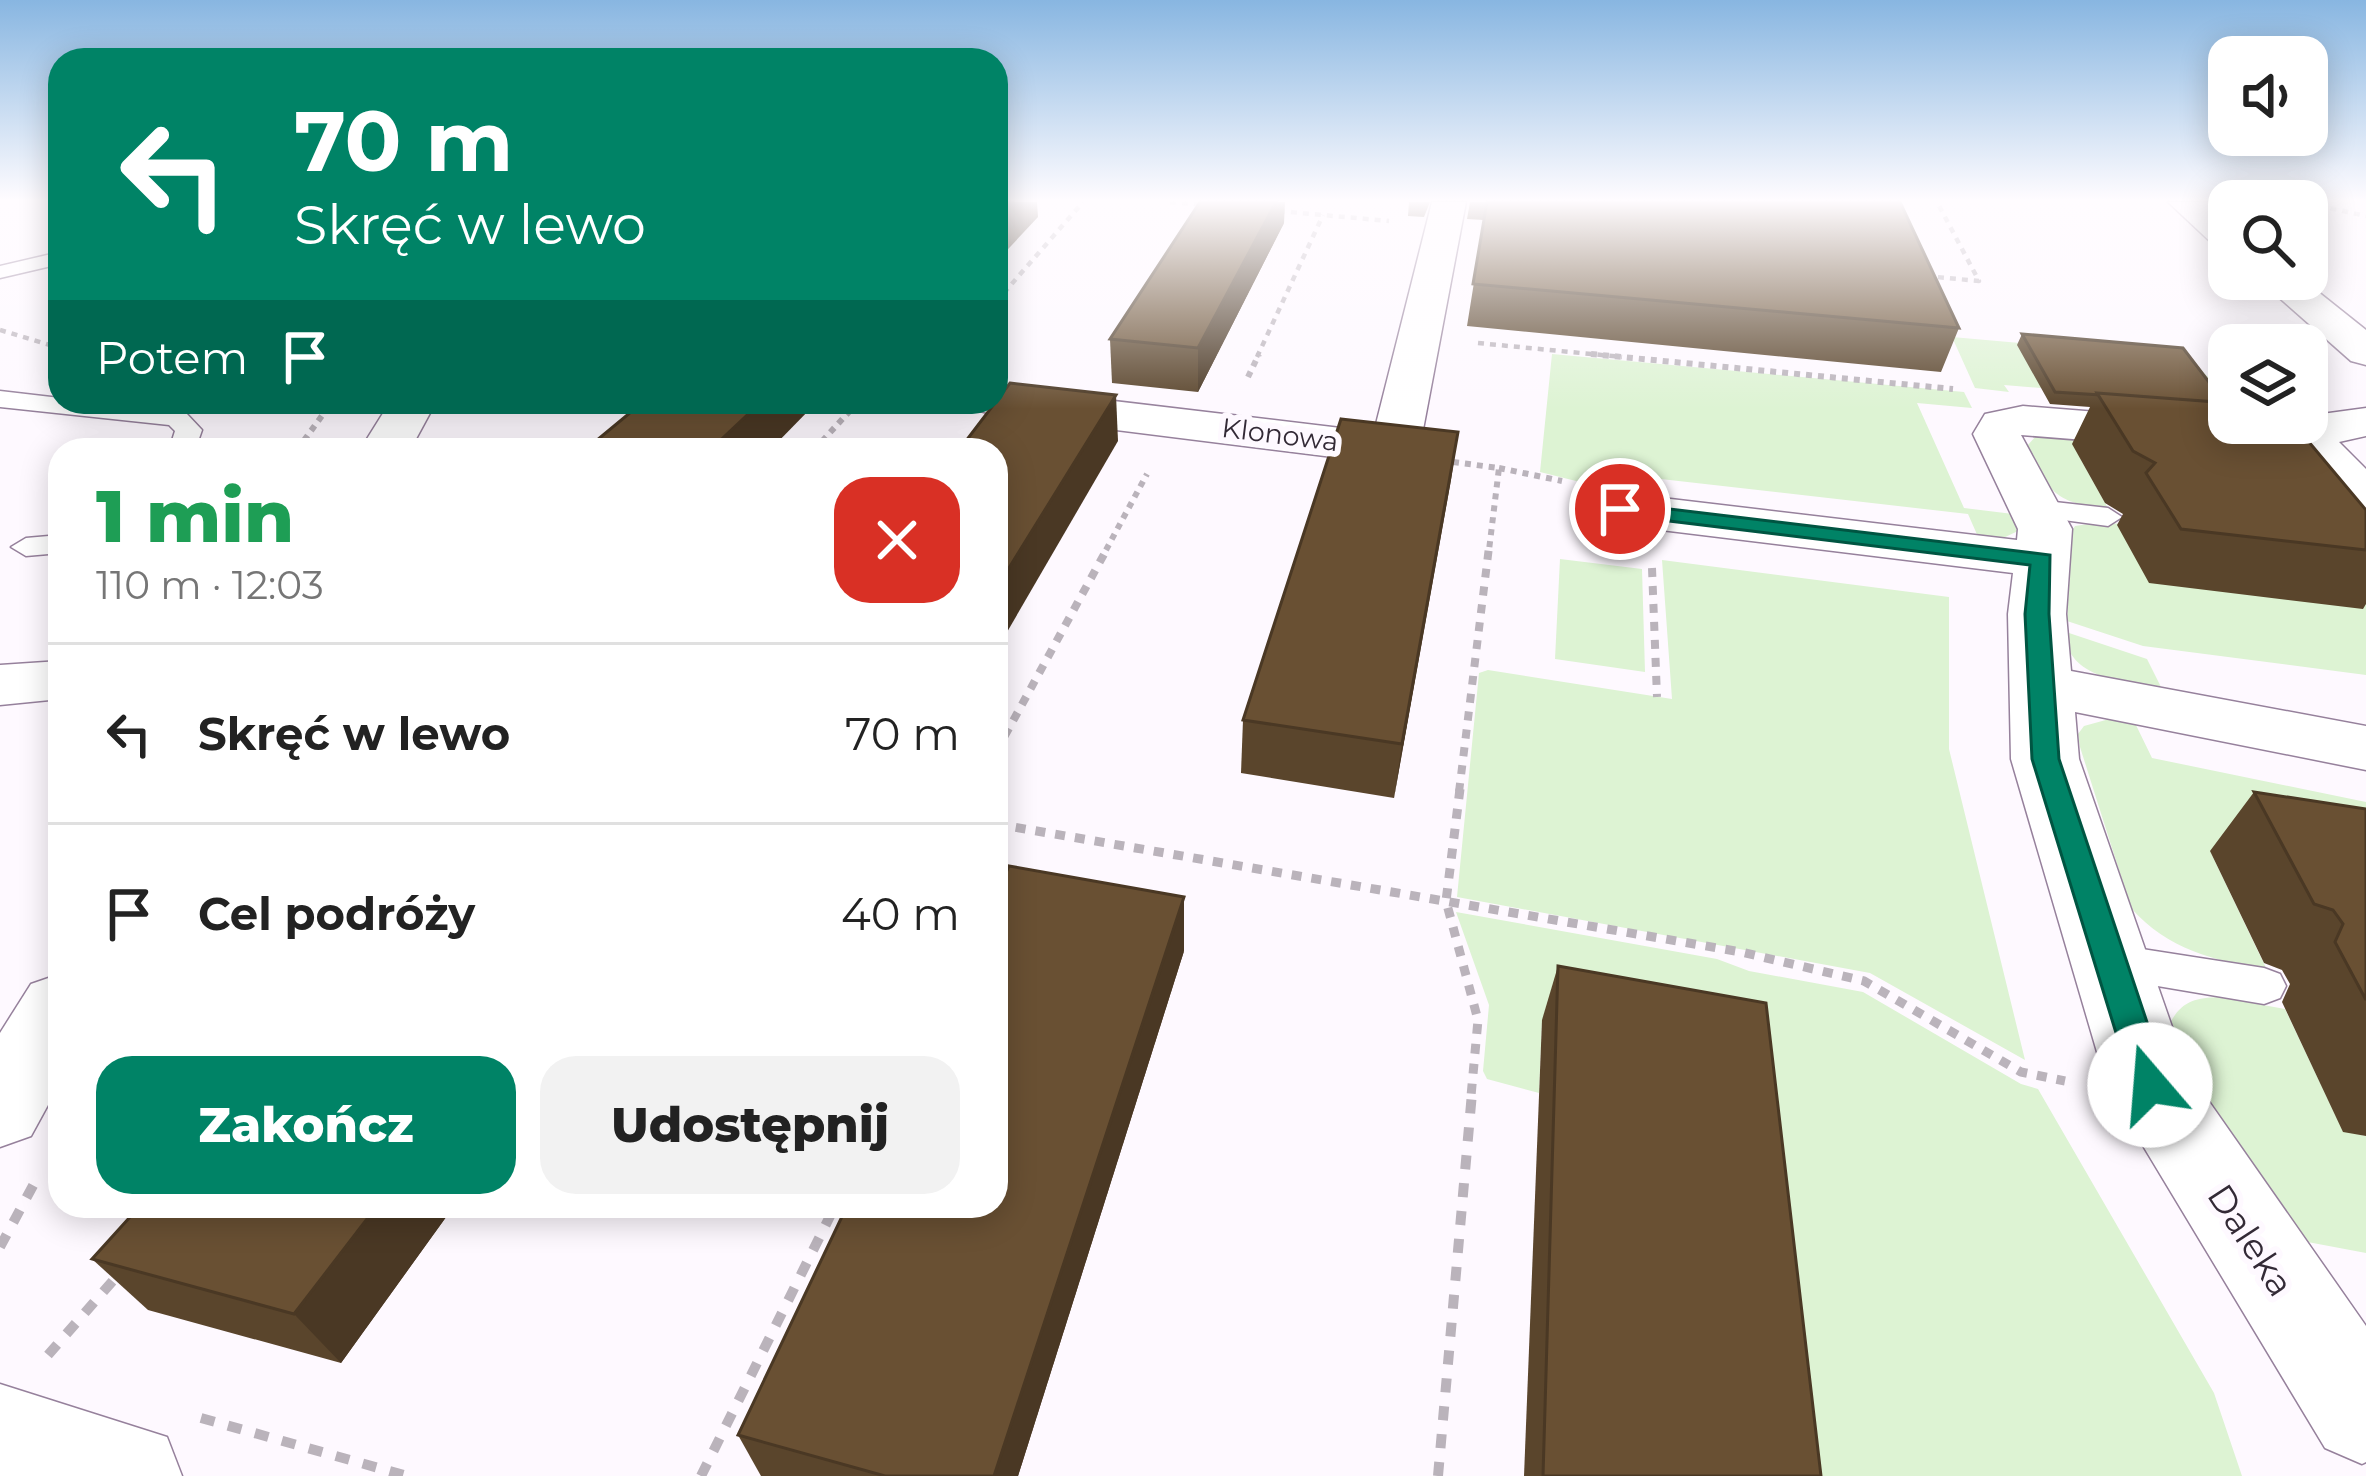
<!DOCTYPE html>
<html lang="pl">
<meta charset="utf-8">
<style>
body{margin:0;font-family:Montserrat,sans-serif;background:#f2f2f2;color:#222;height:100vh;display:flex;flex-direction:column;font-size:45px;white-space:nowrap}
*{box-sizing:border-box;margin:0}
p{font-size:39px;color:#767676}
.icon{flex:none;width:66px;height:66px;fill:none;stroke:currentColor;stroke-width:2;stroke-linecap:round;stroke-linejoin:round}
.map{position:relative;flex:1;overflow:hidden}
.drawer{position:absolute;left:48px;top:438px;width:960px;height:780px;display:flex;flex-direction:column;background:#fff;border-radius:36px;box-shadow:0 6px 30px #0003}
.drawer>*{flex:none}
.banner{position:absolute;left:48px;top:48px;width:960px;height:366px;border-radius:36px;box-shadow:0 6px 30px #0003;background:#008366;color:#fff;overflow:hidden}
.buttons{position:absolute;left:2208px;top:36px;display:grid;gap:24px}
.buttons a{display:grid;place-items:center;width:120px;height:120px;border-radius:24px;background:#fff;box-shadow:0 6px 30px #0003;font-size:60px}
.pin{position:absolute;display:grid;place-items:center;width:102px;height:102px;color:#fff;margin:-51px;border:6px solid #fff;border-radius:50%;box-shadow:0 3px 12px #0007}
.me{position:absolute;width:132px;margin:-66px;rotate:342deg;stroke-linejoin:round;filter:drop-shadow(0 0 9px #0008)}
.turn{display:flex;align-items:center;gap:42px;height:252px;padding:0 48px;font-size:54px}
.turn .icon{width:156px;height:156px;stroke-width:2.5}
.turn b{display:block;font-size:84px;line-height:102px}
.then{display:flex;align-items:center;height:114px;padding:0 48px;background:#0003;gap:24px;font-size:45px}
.round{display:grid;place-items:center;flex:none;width:126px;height:126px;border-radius:36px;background:#f2f2f2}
.headline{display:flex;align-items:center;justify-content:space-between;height:204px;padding:0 48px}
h1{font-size:72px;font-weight:800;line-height:90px;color:#1e9e55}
.button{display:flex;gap:24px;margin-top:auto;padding:24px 48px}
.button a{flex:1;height:138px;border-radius:36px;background:#008366;color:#fff;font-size:48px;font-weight:800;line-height:138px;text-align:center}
.button a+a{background:#f2f2f2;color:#222}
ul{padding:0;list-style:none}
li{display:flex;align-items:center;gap:36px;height:180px;padding:0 48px;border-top:3px solid #e0e0e0}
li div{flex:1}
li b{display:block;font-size:45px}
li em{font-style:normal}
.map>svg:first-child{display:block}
.green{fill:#ddf3d3}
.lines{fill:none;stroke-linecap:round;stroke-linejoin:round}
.service-casing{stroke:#96819c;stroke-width:3}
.minor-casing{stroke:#96819c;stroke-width:3}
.tertiary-casing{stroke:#96819c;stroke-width:3}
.path-far4{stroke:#bab3bb;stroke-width:4.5;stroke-dasharray:6 6;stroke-linecap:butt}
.path-far3{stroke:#bab3bb;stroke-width:6;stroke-dasharray:6 6;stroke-linecap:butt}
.path-far2{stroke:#bab3bb;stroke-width:8;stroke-dasharray:9 9;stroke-linecap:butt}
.path-far1{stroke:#bab3bb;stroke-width:9;stroke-dasharray:10 10;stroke-linecap:butt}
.path{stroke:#bab3bb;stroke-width:10;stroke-dasharray:14 14;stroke-linecap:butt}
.service{fill:#fff;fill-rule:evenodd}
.minor{fill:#fff;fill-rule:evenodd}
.tertiary{fill:#fff;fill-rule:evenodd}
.wall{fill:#5a452c}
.shaded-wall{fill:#4a3824}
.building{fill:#695033;stroke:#4a3824;stroke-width:3}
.route{fill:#008366;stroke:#005542;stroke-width:3}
.labels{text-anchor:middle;stroke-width:12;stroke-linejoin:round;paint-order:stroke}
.far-street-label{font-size:27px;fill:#332a36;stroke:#fef9ff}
.near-street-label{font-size:36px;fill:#332a36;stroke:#fef9ff}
</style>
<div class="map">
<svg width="2366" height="1476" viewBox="0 0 2366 1476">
<rect width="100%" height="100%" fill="#fef9ff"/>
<g class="green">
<polygon points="1952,337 2189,358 2210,379 2229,380 2229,404 2004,385 2009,392 1975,388"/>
<polygon points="1552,354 1964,392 1972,408 1917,403 1964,508 2013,514 2018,531 2001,539 1979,539 1968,514 1652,478 1652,500 1540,472"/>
<path d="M2037,435L2267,456L2080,458L2109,510C2054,501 2052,496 2026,447Z"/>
<polygon points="2095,523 2366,530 2366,675 2143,646 2067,621 2072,531 2075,526"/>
<polygon points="1560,559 1642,569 1645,672 1555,659"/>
<polygon points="1662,560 1949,597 1949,749 2025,1060 1870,973 1457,897 1479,673 1488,670 1672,699"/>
<path d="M2066,632L2147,659L2163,691C2131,684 2063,678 2066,632Z"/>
<path d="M2113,718L2134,721L2152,758L2366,802V876L2211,853L2267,970C2214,960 2168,950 2131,908L2080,747L2078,734L2084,726Z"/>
<polygon points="1456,912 1717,959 1749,971 1863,992 2021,1084 2038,1089 2214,1393 2242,1476 1780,1476 1542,1021 1539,1093 1487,1079 1483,1071 1489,1005"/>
<path d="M2219,997L2285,1009L2343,1131L2366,1136V1253L2297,1240L2179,1053L2170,1023C2182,1001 2195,998 2219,997Z"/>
</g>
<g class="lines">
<g class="service-casing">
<g id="service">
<polygon points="60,252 60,264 0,278 0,266"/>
<polygon points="0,391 60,398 60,402 177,410 186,413 202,430 195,450 169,450 175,431 169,425 0,407"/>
<polygon points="2037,500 2108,508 2122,517 2108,526 2027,515 2023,509 2027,503"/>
<polygon points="60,535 60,553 26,556 11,547 26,538"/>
<polygon points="2110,944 2264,968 2280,974 2286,986 2280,998 2264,1004 2110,978 2095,973 2088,961 2095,949"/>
</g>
</g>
<g class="minor-casing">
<g id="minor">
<polygon points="1432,202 1466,202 1422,435 1415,445 1349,459 996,415 980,411 974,402 996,402 996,387 1349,429 1376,424"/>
<polygon points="2168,202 2207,202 2229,220 2229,250 2216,247"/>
<polygon points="2258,279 2302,279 2366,330 2366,365 2351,361"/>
<polygon points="2023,406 2297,428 2307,423 2307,416 2366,408 2366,436 2339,442 2366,469 2366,514 2348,509 2299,457 2021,435 2072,529 2066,614 2071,671 2366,726 2366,770 2075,712 2079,759 2187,1070 2366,1326 2366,1462 2362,1464 2325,1448 2107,1086 2011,759 2008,614 2013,573 1620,525 1601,520 1594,509 1601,498 1620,493 2017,540 2018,529 1973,434 1985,414"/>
<polygon points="60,661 60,699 0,705 0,665"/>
<polygon points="0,1384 167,1437 182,1476 0,1476"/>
</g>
</g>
<g class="tertiary-casing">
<g id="tertiary">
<polygon points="390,402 436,402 410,450 360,450"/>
<polygon points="60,974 60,1083 31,1136 0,1147 0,1033 31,984"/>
</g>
</g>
<g class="path-far4">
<polyline points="1170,202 1204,205"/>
<polyline points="2307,203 2366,216"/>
<polyline points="1279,211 1389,221"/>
<polyline points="1926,276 1979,281 1937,202"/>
<polyline points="996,302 1083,202"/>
<polyline points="0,330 60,348"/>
<polyline points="1478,343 1622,357"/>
<polyline points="1257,357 1323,215"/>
</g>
<g class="path-far3">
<polyline points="1591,354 1953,389"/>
<polyline points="1248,377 1259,354"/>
<polyline points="297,450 332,402"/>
<polyline points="814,450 858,402"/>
<polyline points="1453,462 1499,468 1489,550"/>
<polyline points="1499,468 1562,481"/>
<polyline points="1106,550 1147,474"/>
</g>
<g class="path-far2">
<polyline points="1652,568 1657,697"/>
<polyline points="996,752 1108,547"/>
<polyline points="1459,792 1489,547"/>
</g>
<g class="path-far1">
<polyline points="1460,789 1446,901 1478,1020 1471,1096"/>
<polyline points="996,824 1741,952 1864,981 2021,1072 2065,1081"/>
</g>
<g class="path">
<polyline points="0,1247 36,1180"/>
<polyline points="48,1355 117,1276"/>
<polyline points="201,1418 407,1476"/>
<polyline points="701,1476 835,1206"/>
<polyline points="1438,1476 1472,1093"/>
</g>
<use href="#service" class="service"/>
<use href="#minor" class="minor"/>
<use href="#tertiary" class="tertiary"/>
</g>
<g class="wall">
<polygon points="1409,202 1430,202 1424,217 1408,216"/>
<polygon points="1470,202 1900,202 1959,328 1941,372 1467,326 1484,220 1467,219"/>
<polygon points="1284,223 1198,392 1112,383 1110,339"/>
<polygon points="2022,334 2225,403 2366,510 2366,604 2363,609 2149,583 2117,525 2123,514 2105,503 2072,444 2090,407 2050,404 2017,345"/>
<polygon points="1458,432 1394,798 1241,773 1243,720"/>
<polygon points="2254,792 2366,809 2366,1136 2343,1132 2282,1002 2290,984 2282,970 2264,963 2210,851"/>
<polygon points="1184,951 1018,1476 761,1476 738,1435"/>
<polygon points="1558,966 1821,1476 1524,1476 1542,1020"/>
<polygon points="140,1206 454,1206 341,1363 148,1310 92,1259"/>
</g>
<g class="shaded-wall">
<polygon points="1012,202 1037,202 1038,217 996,262 996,219"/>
<polygon points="1276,202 1285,202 1284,223 1198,392 1198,348"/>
<polygon points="1116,395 1118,441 996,651 996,589"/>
<polygon points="761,402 813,402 814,405 770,450 710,450"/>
<polygon points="1458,432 1451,480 1394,798 1402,744"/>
<polygon points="1184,897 1184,951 1018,1476 994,1476"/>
<polygon points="377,1206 454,1206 341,1363 294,1314"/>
</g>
<g class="building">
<polygon points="996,202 1012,202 996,219"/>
<polygon points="1200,202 1276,202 1198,348 1110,339"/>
<polygon points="1487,202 1900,202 1959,328 1473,284"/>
<polygon points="2022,334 2183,348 2225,403 2055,392"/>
<polygon points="1010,383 1116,395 996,589 996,450 959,450"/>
<polygon points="2097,393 2229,403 2229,423 2293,423 2366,510 2366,550 2181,529 2146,473 2155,463 2133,451"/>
<polygon points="643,402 761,402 710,450 585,450"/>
<polygon points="1341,419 1458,432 1402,744 1243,720"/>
<polygon points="2254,792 2366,809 2366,1000 2335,942 2343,924 2333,910 2314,904"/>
<polygon points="1009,866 1184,897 994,1476 885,1476 738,1435 847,1206 996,1206 996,893"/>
<polygon points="1558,966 1766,1003 1821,1476 1543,1476"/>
<polygon points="140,1206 377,1206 294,1314 92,1259"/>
</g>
<linearGradient id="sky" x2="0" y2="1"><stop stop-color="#88b6e1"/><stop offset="0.49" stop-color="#fffcff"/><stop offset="1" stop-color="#fffcff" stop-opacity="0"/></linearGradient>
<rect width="2366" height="409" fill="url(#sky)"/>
<polygon class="route" points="1620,503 2050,555 2049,614 2059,759 2168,1085 2162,1096 2150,1101 2137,1096 2132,1085 2032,759 2025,614 2030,565 1612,514 1609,509"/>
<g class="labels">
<g class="far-street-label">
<text transform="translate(1280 435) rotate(7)" y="9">Klonowa</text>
</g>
<g class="near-street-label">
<text transform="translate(2251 1240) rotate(57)" y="13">Daleka</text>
</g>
</g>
</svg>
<div class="buttons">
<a><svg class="icon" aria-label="sound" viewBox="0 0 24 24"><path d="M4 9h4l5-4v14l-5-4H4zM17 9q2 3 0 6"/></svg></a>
<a><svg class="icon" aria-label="search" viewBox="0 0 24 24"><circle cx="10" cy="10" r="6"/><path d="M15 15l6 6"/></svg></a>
<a><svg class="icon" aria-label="layers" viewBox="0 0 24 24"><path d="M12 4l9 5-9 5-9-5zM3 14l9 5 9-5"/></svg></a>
</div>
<div class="pin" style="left:1620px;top:509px;background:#d93025"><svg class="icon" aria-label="arrive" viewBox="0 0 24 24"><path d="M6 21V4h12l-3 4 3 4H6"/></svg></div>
<svg class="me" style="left:2150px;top:1085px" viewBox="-20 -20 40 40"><circle r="19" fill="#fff"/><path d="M0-13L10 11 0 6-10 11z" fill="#008366"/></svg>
<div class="banner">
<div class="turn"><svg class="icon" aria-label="left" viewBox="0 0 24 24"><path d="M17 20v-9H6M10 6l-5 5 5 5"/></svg><div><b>70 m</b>Skręć w lewo</div></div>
<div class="then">Potem<svg class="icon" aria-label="arrive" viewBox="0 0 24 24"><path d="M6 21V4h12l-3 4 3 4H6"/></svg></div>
</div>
<section class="drawer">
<div class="headline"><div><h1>1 min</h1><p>110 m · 12:03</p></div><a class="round" style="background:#d93025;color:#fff"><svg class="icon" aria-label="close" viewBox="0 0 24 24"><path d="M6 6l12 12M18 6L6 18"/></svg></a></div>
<ul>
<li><svg class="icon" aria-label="left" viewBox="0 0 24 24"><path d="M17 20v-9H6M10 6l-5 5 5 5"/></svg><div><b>Skręć w lewo</b></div><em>70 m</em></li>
<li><svg class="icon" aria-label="arrive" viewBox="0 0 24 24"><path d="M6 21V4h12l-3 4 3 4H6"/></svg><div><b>Cel podróży</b></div><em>40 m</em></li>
</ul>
<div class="button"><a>Zakończ</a><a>Udostępnij</a></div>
</section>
</div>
